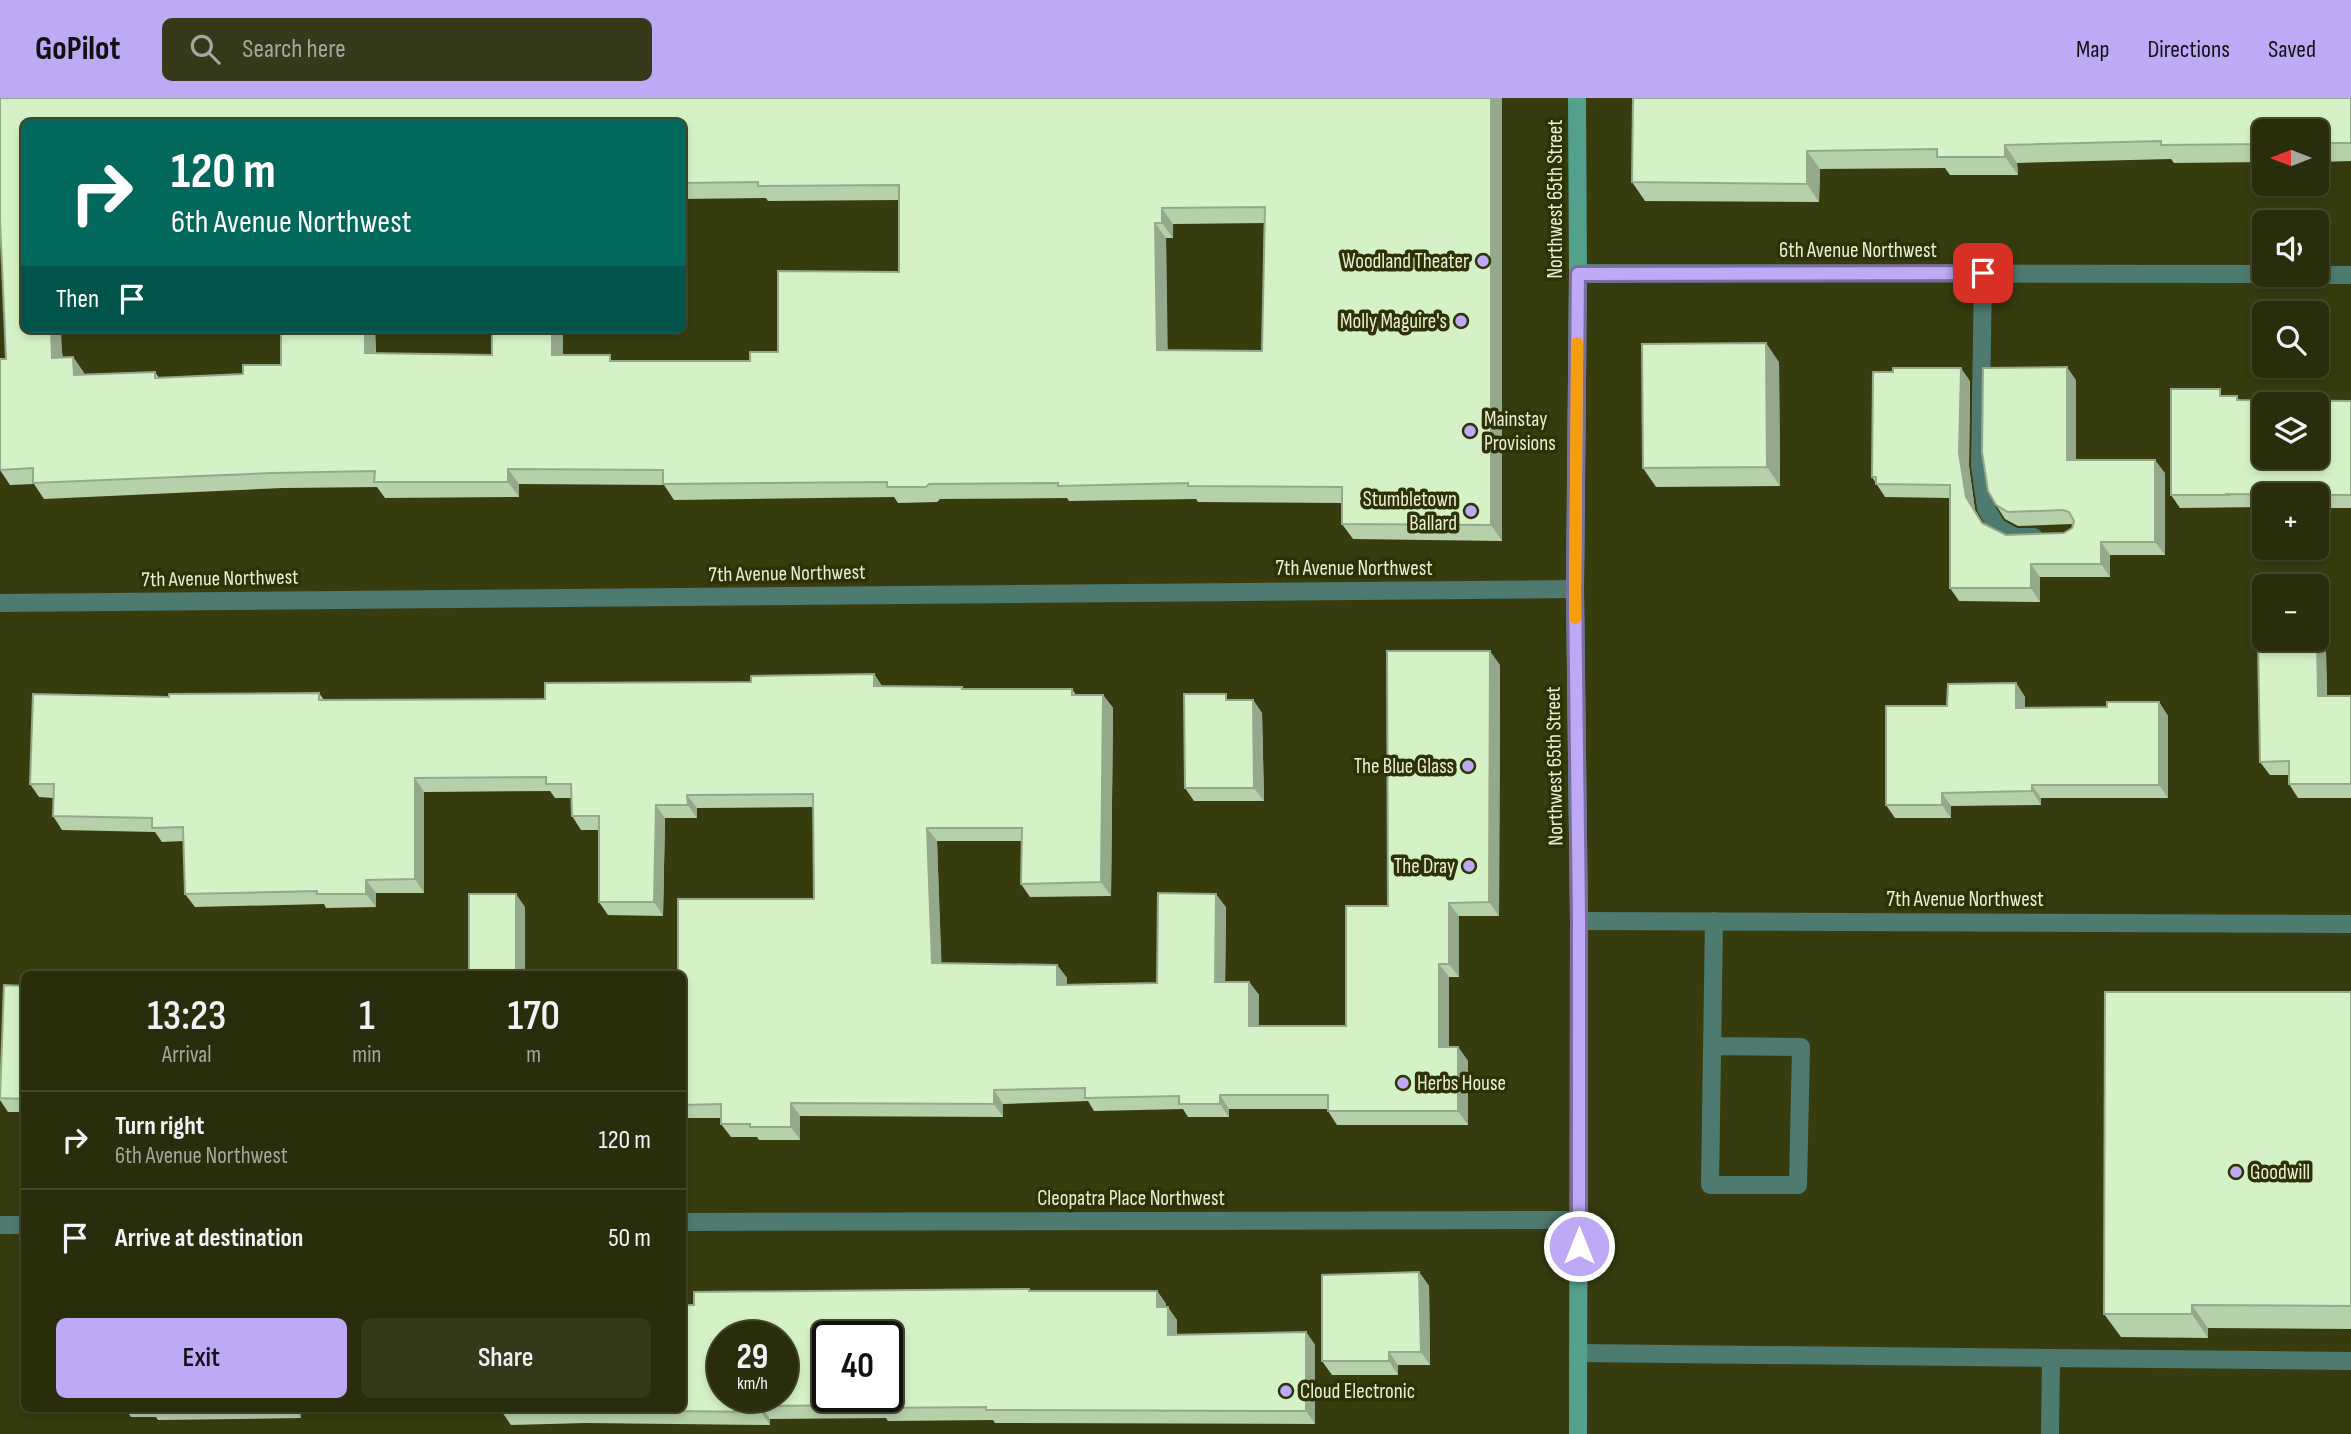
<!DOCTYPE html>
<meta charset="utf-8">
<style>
body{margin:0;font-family:"Sofia Sans Condensed",sans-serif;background:#353919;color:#f1f3f6;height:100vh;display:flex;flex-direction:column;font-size:26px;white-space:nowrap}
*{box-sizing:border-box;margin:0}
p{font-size:23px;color:#a5a89d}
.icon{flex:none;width:38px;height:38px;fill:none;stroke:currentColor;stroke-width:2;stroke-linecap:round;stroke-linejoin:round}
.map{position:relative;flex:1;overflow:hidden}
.sheet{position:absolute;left:21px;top:873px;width:665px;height:441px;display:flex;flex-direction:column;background:#292d0b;border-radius:10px;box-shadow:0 4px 10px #0003,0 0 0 2px #45492c}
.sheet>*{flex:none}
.banner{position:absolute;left:21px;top:21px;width:665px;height:214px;border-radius:10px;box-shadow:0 4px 10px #0003,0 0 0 2px #45492c;background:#00695c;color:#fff;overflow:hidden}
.needle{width:46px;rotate:270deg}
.buttons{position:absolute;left:2252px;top:21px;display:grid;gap:14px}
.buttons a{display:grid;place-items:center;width:77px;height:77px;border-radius:10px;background:#292d0b;box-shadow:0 4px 10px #0003,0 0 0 2px #45492c;font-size:35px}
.speed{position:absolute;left:707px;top:1223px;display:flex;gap:14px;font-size:35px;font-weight:700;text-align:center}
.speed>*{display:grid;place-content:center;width:91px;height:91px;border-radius:50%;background:#292d0b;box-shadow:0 4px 10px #0003,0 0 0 2px #45492c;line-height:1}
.speed small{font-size:18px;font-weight:400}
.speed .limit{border:4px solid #111;border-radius:10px;background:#fff;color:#111}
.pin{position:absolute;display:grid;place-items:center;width:60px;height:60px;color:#fff;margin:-30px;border-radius:14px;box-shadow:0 4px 10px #0006}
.me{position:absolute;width:77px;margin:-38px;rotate:0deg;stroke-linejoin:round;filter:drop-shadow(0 0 5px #0008)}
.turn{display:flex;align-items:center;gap:24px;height:147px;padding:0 35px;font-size:32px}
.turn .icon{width:91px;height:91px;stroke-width:2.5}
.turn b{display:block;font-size:49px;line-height:60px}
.then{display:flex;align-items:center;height:66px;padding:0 35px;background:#0003;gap:14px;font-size:26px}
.eta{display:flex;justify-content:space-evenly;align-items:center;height:119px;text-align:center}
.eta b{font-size:42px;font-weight:600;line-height:49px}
.cta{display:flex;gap:14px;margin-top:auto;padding:14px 35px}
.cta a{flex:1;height:80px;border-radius:10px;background:#bda9f5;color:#111;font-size:28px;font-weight:600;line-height:80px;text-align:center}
.cta a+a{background:#353919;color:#f1f3f6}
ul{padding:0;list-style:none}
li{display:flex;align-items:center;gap:21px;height:98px;padding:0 35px;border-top:2px solid #45492c}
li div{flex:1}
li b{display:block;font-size:26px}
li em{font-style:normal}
header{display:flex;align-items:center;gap:42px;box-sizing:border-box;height:98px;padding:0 35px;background:#bda9f5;color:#111}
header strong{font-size:33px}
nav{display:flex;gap:38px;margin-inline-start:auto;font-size:24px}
.search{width:490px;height:63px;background:#353919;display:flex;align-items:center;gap:18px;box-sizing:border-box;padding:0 24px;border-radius:10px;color:#a5a89d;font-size:26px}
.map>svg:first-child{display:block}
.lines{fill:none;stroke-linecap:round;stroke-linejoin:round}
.lane{stroke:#4d7b6f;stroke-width:18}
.street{stroke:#4d7b6f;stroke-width:18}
.secondary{stroke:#53a08d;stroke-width:18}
.wall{fill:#b6d0aa;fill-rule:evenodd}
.shaded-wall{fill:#94a98b}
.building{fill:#d4f2c6;stroke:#94a98b;stroke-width:2;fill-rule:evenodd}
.route-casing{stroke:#7b6e9f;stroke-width:18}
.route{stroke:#bda9f5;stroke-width:12}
.slow{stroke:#f59e0b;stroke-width:12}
.poi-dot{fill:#bda9f5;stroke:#2d3203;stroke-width:2.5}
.labels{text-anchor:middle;stroke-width:7;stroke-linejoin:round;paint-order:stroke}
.street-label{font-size:21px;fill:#ebefd7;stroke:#2d3203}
.poi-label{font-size:21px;fill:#ebefd7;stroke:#2d3203;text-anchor:end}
</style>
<header>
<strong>GoPilot</strong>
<div class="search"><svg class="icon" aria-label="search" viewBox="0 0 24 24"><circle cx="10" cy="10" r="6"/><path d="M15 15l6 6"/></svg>Search here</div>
<nav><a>Map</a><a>Directions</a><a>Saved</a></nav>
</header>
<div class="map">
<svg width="2351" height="1336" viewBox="0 0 2351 1336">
<rect width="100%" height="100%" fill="#373c0f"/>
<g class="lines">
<g class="lane">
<polyline points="1983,175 1980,368 1986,410 1997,429 2015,439 2034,439"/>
<polyline points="1712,948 1801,949 1798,1087 1710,1087 1714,823"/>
<polyline points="1578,1255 2051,1260 2050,1336"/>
<polyline points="2051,1260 2351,1263"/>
</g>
<g class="street">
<polyline points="1578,175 2264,176"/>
<polyline points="2317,177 2351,177"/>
<polyline points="0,505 1575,491"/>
<polyline points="1579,823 2351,826"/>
<polyline points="682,1124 1579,1122"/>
<polyline points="0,1127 24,1127"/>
</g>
<polyline class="secondary" points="1577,0 1578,175 1575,491 1579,823 1578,1336"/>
</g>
<g class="wall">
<path d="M0,0H1502V443L1353,441L1342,426V405L1198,404L1196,401L1069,403L1067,400L940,401L937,404L898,405L894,399L674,402L664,387L519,386V399L385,400L377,389L283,390L44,401L34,386L10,387L0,372V261H6ZM24,24H682V101L766,100L768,103L899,102V174L778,254L750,263H615L563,257L376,255L375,231H281V267L243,276L159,280L155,274L84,277V275L73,259L63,260ZM1264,125L1262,253L1167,252L1166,140H1173V126Z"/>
<polygon points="1633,0 2351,0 2351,63 2317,64 2317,33 2264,33 2264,64 2174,65 2171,61 2017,65 2018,77 1950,77 1945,70 1820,71 1819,104 1645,103 1632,84"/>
<polygon points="1779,264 1780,388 1656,389 1643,370"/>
<polygon points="2076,282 2076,362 2165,375 2165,457 2110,457 2110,479 2040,479 2040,504 1959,503 1950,490 1950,400 1885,399 1872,379 1970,283 1969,368 1975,412 1983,426 2006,437 2064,435 2072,430 2073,426 2018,428 2005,421 1996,407"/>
<polygon points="2225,298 2237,298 2239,302 2351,303 2351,410 2317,410 2317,397 2264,397 2264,409 2180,410 2171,397"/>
<polygon points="2326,554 2327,598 2351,598 2351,700 2298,700 2289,686 2289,677 2270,677 2260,664"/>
<polygon points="1500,567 1499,818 1459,818 1459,879 1449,879 1449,949 1458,949 1468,963 1468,1027 1337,1027 1328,1013 1328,1011 1229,1011 1229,1019 1188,1019 1183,1011 1094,1013 1088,1003 1003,1006 1003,1019 800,1018 800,1042 759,1042 757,1039 731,1039 721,1026 721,1020 682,1020 682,877 814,801 813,709 697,710 697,720 665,720 663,818 608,817 599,804 599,732 581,732 572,718 571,700 555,700 550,693 424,694 424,795 376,795 376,809 326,810 324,806 195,809 185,796 184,743 162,744 155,734 62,732 53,718 53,700 39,699 30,686 169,599 319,595 324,602 545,601 751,584 874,576 882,588 962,589 963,591 1072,591 1076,597 1103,597 1113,610 1111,798 1030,799 1021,786 1022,743 937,743 941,865 1057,867 1067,880 1067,887 1157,885 1226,809 1225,884 1249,884 1259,897 1259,928 1346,928 1388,808"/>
<polygon points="2016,585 2025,599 2025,610 2107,609 2159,604 2168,618 2168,700 2041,700 2041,707 1951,708 1951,720 1895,720 1886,707 1947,608"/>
<polygon points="1230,602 1253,602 1262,615 1264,703 1194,703 1185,690"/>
<polygon points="24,888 24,1014 8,1014 0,1002 0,975"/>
<polygon points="2351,894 2351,1231 2208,1230 2208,1240 2121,1239 2104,1216"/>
<polygon points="1419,1174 1429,1188 1430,1267 1398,1267 1398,1277 1332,1277 1322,1263"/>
<polygon points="1029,1191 1031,1193 1157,1193 1166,1206 1166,1209 1177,1222 1177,1237 1306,1234 1315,1247 1315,1326 995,1325 993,1322 888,1323 886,1320 770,1321 770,1327 586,1325 511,1327 502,1314"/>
<polygon points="125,1311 301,1311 301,1320 158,1322 156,1319 131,1319"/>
</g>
<g class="shaded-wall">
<polygon points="1491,0 1502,0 1502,443 1491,427"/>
<polygon points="2005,47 2017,65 2018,77 2005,59"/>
<polygon points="1807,53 1820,71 1819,104 1807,86"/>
<polygon points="1162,110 1173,126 1173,140 1162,125"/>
<polygon points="1155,125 1166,140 1168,267 1157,252"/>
<polygon points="51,231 61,231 63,275 52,260"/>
<polygon points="365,231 375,231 376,270 365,255"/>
<polygon points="552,231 563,231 563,272 552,257"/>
<polygon points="1766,245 1779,264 1780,388 1767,369"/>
<polygon points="73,259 84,275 85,293 74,277"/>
<polygon points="2067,269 2076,282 2076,375 2067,362"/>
<polygon points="1961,270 1970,283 1969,368 1975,412 1991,439 1966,399 1959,355"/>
<polygon points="2155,362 2165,375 2165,457 2155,444"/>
<polygon points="508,371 519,386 519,399 508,384"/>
<polygon points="2101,444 2110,457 2110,479 2101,466"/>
<polygon points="2031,466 2040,479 2040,504 2031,490"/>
<polygon points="2317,541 2326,554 2327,611 2318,598"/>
<polygon points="1490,553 1500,567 1499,818 1489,804"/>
<polygon points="874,576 883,590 874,588"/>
<polygon points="2016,585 2025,599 2025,623 2016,610"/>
<polygon points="1103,597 1113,610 1111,798 1101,784"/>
<polygon points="1253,602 1262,615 1264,703 1254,690"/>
<polygon points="2159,604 2168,618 2168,700 2159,687"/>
<polygon points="415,680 424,694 424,795 415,781"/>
<polygon points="2032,687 2041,700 2041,707 2032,693"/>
<polygon points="1942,695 1951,708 1951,720 1942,707"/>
<polygon points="687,697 697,710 697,720 688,707"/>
<polygon points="656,707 665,720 663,818 654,804"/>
<polygon points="927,730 937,743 942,878 932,865"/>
<polygon points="366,782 376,795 376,809 366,796"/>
<polygon points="516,796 525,809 525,877 516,877"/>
<polygon points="1216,796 1226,809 1225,897 1215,884"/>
<polygon points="1449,805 1459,818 1459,879 1449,866"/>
<polygon points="1439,866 1449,879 1449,963 1439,949"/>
<polygon points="1057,867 1067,880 1067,900 1057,887"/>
<polygon points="1249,884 1259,897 1259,941 1249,928"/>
<polygon points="1458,949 1468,963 1468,1027 1458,1013"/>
<polygon points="994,992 1003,1006 1003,1019 994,1006"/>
<polygon points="1220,997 1229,1011 1229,1019 1220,1006"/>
<polygon points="791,1005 800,1018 800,1042 791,1029"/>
<polygon points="1419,1174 1429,1188 1430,1267 1421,1254"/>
<polygon points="1157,1193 1166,1206 1166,1222 1157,1209"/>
<polygon points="2192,1207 2208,1230 2208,1240 2192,1216"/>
<polygon points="1168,1209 1177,1222 1177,1250 1168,1237"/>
<polygon points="1306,1234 1315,1247 1315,1326 1306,1313"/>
<polygon points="1389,1254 1398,1267 1398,1277 1389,1263"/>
<polygon points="761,1308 770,1321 770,1327 761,1314"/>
<polygon points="294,1311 301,1311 301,1320"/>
</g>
<g class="building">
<path d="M0,0H1491V427L1342,426V389L1188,388V385L1058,388V385L929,386L926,389H887V384L663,386V372L508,371V384H374L375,373L272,375L33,385V370L0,372V261H6L0,121ZM24,24H682V85L758,84V88L899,87V174L778,173V254H750V263H610V257H552V231H492V257L365,255V231H281V267H243V276L155,280V274L74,277L73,259L52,260L51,231H24ZM1265,109L1262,253L1157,252L1155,125H1162V110Z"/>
<polygon points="1633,0 2351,0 2351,45 2317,45 2317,33 2264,33 2264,46 2161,47 2161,43 2005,47 2005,59 1937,59 1937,51 1807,53 1807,86 1632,84"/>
<polygon points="1766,245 1767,369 1643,370 1642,246"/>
<polygon points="2067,269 2067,362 2155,362 2155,444 2101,444 2101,466 2031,466 2031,490 1950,490 1950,387 1876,386 1876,379 1872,379 1873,274 1893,274 1893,270 1961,270 1959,355 1966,399 1982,425 2006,437 2064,435 2072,430 2074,423 2069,414 2063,412 2008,414 1996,407 1988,393 1982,354 1983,270"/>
<path d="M2171,291H2220V298H2237V302L2351,303V397L2227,396L2228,397H2171ZM2264,306H2317V359H2264Z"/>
<polygon points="2317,541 2318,598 2351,598 2351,686 2289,686 2289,663 2260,664 2258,542"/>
<polygon points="1387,553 1490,553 1489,804 1449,805 1449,866 1439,866 1439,949 1458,949 1458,1013 1328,1013 1328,997 1220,997 1220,1006 1179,1006 1179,998 1085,1000 1085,990 994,992 994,1006 791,1005 791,1029 750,1029 750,1026 721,1026 721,1006 682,1007 682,877 678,877 678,801 814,801 813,696 687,697 688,707 656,707 654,804 599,804 599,718 572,718 571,686 546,686 546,679 415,680 415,781 366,782 366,796 317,796 317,793 185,796 183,729 152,730 152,720 53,718 54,686 30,686 33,596 169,599 169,596 319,595 319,602 545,601 545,585 751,584 751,578 874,576 874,588 962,589 962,591 1072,591 1072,597 1103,597 1101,784 1021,786 1022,730 927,730 932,865 1057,867 1057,887 1157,885 1158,795 1216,796 1215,884 1249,884 1249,928 1346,928 1346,808 1388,808"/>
<polygon points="2016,585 2016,610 2107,609 2107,604 2159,604 2159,687 2032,687 2032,693 1942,695 1942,707 1886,707 1886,608 1947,608 1948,586"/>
<polygon points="1184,596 1226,596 1226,602 1253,602 1254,690 1185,690"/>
<rect x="469" y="796" width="47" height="81"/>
<polygon points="4,887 24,888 24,1001 0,1000"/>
<polygon points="2105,894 2351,894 2351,1208 2192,1207 2192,1216 2104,1216"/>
<polygon points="1419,1174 1421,1254 1389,1254 1389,1263 1322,1263 1322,1177"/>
<path d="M1029,1191V1193H1157V1209H1168V1237L1306,1234V1313L986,1312V1309L879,1310V1307L761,1308V1314L577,1312L502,1314L501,1311H682V1207H694V1194ZM723,1239H782V1298H723ZM828,1239H887V1298H828Z"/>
<polygon points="21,1202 24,1202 24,1292 22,1292"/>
</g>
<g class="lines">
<g class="route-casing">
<polyline id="route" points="1579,1148 1579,822 1575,491 1578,176 1983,175"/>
</g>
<use href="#route" class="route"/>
<polyline class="slow" points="1575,520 1577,245"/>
</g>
<g class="poi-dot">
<circle cx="1483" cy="163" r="7"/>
<circle cx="1461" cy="223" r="7"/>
<circle cx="1470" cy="333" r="7"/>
<circle cx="1471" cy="413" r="7"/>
<circle cx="1468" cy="668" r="7"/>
<circle cx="1469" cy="768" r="7"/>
<circle cx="1403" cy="985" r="7"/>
<circle cx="2236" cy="1074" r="7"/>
<circle cx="1286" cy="1293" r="7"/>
</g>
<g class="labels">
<g class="street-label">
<text transform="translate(1555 101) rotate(-90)" y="7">Northwest 65th Street</text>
<text x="1858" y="159">6th Avenue Northwest</text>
<text x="1354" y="477">7th Avenue Northwest</text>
<text transform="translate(787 475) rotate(-1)" y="7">7th Avenue Northwest</text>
<text transform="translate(220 480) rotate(-1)" y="7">7th Avenue Northwest</text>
<text transform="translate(1554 668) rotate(-91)" y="7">Northwest 65th Street</text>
<text x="1965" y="808">7th Avenue Northwest</text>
<text x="1131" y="1107">Cleopatra Place Northwest</text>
</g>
<g class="poi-label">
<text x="1469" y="170">Woodland Theater</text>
<text x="1447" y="230">Molly Maguire's</text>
<text x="1484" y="328" text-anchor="start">Mainstay<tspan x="1484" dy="24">Provisions</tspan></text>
<text x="1457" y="408">Stumbletown<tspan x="1457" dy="24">Ballard</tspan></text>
<text x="1454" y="675">The Blue Glass</text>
<text x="1455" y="775">The Dray</text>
<text x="1417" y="992" text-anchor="start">Herbs House</text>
<text x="2250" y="1081" text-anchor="start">Goodwill</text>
<text x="1300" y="1300" text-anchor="start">Cloud Electronic</text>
</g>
</g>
</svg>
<div class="buttons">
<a><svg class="needle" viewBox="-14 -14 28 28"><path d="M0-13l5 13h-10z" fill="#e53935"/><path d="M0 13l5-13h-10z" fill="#a5a89d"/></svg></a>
<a><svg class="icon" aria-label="sound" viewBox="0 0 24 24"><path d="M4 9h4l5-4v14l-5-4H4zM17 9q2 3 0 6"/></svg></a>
<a><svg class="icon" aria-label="search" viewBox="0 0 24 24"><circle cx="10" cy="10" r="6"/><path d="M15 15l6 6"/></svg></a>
<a><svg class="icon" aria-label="layers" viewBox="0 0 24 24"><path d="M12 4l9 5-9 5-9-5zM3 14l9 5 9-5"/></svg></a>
<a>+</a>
<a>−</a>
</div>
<div class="speed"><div>29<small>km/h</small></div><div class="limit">40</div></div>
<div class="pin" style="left:1983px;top:175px;background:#d93025"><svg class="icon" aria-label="arrive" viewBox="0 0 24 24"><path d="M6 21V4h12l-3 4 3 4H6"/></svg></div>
<svg class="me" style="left:1579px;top:1148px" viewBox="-20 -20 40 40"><circle r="17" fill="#bda9f5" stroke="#fff" stroke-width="3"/><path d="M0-11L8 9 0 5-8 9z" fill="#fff"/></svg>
<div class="banner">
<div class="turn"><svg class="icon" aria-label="right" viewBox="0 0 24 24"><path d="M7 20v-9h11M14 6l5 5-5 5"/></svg><div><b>120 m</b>6th Avenue Northwest</div></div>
<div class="then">Then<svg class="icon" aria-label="arrive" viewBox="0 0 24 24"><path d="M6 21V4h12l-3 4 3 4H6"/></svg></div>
</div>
<section class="sheet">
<div class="eta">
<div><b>13:23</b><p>Arrival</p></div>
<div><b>1</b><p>min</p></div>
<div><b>170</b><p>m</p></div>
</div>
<ul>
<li><svg class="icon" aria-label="right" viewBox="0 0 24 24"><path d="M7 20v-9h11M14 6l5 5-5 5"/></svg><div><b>Turn right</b><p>6th Avenue Northwest</p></div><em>120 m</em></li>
<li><svg class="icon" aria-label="arrive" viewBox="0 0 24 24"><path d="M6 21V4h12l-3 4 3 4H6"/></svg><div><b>Arrive at destination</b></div><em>50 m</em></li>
</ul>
<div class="cta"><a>Exit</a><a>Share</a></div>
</section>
</div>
